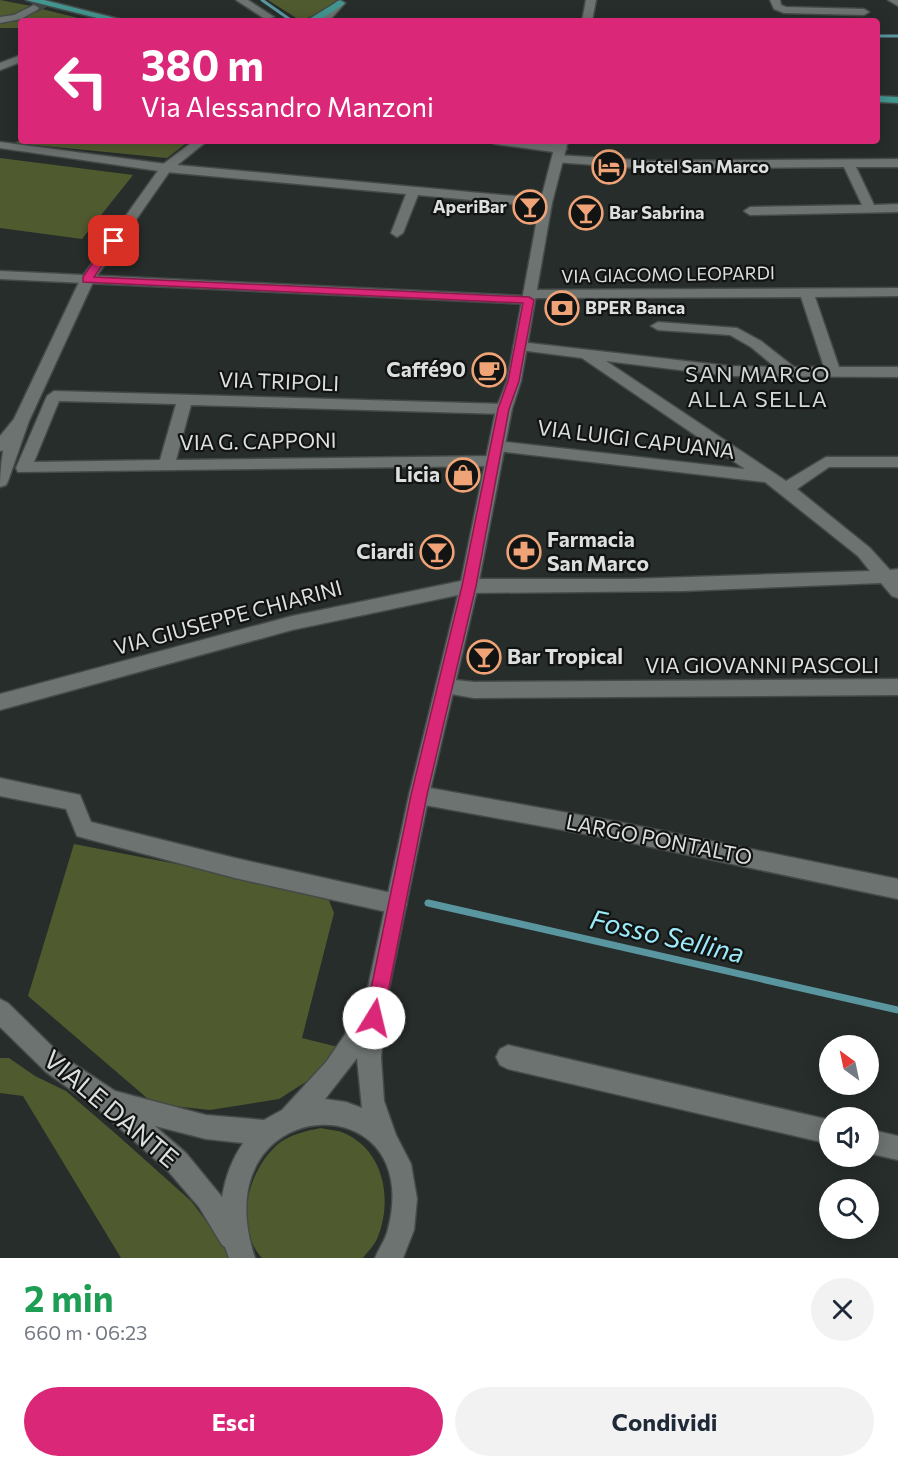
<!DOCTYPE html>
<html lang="it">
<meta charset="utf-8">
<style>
body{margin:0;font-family:Commissioner,sans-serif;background:#f2f2f3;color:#1f2937;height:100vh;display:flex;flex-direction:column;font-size:22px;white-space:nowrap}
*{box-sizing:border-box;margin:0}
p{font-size:20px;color:#747a83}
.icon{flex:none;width:33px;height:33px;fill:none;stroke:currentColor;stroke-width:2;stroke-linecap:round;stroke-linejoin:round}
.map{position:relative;height:1258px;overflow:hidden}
.side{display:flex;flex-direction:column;background:#fff;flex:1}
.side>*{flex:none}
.guide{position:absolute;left:18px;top:18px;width:862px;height:126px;border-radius:6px;box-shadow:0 3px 15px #0003;background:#db2777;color:#fff;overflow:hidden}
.needle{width:39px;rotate:327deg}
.controls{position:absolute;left:819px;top:1035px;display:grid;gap:12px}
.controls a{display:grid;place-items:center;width:60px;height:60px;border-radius:50%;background:#fff;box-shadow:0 3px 15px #0003;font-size:30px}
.pin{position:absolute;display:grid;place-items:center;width:51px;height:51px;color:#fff;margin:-26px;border-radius:12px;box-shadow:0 3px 9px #0006}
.me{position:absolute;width:66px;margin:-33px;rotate:9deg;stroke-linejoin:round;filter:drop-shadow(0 0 4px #0008)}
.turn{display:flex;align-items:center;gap:21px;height:126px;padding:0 24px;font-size:27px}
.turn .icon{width:78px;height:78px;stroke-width:2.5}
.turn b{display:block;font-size:42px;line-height:51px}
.round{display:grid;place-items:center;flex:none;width:63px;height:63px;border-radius:32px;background:#f2f2f3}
.head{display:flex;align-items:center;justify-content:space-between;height:102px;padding:0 24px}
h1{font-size:36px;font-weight:700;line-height:45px;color:#1e9e55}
.cta{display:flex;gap:12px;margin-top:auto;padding:12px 24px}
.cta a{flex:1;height:69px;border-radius:36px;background:#db2777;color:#fff;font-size:24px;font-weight:700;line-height:69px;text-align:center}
.cta a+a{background:#f2f2f3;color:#1f2937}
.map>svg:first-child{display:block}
.green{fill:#505a2f}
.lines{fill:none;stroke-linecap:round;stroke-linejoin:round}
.stream-far1{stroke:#5996a0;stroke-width:3}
.stream{stroke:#5996a0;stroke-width:7}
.street-tunnel{stroke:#424845;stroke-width:11;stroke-dasharray:11 5;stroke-linecap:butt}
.street-casing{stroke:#454a48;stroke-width:3}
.secondary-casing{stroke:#454a48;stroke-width:3}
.primary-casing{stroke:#454a48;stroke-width:3}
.street{fill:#6d7370;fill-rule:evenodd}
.secondary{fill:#6d7370;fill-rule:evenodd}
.primary{fill:#42968f;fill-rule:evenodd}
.route{fill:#db2777;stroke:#8e194d;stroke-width:1.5}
.labels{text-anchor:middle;stroke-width:4.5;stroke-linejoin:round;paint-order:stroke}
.far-poi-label{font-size:18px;font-weight:bold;fill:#dcdfdd;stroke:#121413;text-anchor:start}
.far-street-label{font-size:18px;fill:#dcdfdd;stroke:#121413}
.poi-label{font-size:21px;font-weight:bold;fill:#dcdfdd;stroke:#121413;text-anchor:end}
.street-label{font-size:21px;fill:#dcdfdd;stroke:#121413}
.neighbourhood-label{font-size:22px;letter-spacing:1.5px;fill:#d1d8d5;stroke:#121413}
.near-street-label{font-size:26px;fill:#dcdfdd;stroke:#121413}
.near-water-label{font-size:27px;font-style:italic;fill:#9ceaf9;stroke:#121413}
</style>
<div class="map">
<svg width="898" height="1258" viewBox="0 0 898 1258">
<rect width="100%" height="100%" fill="#272d2a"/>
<g class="green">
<polygon points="0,0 31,6 19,13 0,18"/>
<polygon points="268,0 337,0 320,15 315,14 301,21"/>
<polygon points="38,8 90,21 21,21 21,28 0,28 0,22"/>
<polygon points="21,140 21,141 189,141 167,158 14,143"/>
<polygon points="0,158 133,175 82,239 0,228"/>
<polygon points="74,844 326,893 334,913 302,1038 338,1047 312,1078 279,1099 210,1110 154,1104 28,996"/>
<polygon points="0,1058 9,1058 35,1076 66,1091 116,1134 191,1201 234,1258 121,1258 23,1096 0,1093"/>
<path d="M321,1128C329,1130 338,1130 344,1133C385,1151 393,1201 377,1239C374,1246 367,1252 363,1258H262C233,1226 248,1170 278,1144C291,1134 306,1131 321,1128Z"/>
</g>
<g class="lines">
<g class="stream-far1">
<polyline points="262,0 292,21"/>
<polyline points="878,36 898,36"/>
</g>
<polyline class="stream" points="428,903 898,1010"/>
<polyline class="street-tunnel" points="34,8 48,0"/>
<g class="street-casing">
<g id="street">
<polygon points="236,0 248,0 274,17 265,19"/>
<polygon points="770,0 780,0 781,5 786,7 864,9 869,12 864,15 784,13 774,9"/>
<polygon points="888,0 898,0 898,6"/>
<polygon points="34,5 39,8 37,10 21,19 0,23 0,17 14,15"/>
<polygon points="21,55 21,62 0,70 0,63"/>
<path d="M489,141C507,141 554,138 567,149L561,153L495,144Z"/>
<polygon points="0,142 166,164 546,199 552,203 546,207 418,195 403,233 397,237 391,233 406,194 166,172 0,148"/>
<polygon points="558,155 651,161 898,159 898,167 856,167 874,205 898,204 898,212 750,215 744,211 750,207 862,205 844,167 651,169 554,162 552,159"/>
<polygon points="0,271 524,296 525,291 530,290 898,288 898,296 815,297 839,367 898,367 898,377 729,376 606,361 786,481 826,457 898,457 898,467 829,467 797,489 870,548 890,570 898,569 898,598 892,596 881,583 684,591 469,593 463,591 460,586 463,581 469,579 630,579 870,571 858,556 765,482 497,451 491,450 489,446 491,442 497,441 745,469 582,358 520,350 513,346 520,342 729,366 775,367 751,347 730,335 658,330 651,326 658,322 737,328 761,341 794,367 824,367 801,297 534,298 534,303 529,304 0,279"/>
<path d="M54,391L504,404L512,409L504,414L191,405L176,460L494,456L500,457L502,461L500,465L494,466L18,472L16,468L47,396ZM59,401L176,404L160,460L34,462Z"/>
<path d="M21,416L29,421L8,481L6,485L0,487C0,471 3,421 21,416Z"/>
<polygon points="446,679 474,682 898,679 898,695 474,698 439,692 437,687 439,682"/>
<polygon points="0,778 80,795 91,822 235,858 396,894 404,897 407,904 404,911 396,914 235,878 84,838 77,836 66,809 0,796"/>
<polygon points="419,786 618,822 898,879 898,899 618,840 419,804 412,801 409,795 412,789"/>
<polygon points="508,1045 830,1120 830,1144 508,1069 500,1065 496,1057 500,1049"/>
<polygon points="868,1129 898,1136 898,1160 868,1153"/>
</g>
</g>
<g class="secondary-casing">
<g id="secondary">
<polygon points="586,0 596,0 592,21 582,21"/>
<polygon points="337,1 345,3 329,21 318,21"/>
<polygon points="194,141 207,141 170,171 94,280 29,421 6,450 0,451 0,436 14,419 80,280 162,165"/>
<path d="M556,141H568L552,203L521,381L512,409L478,586L429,795L387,998L381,1057L384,1101L396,1135L411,1164L417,1199L414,1230L403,1258H375C379,1248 386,1239 388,1229C427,1080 200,1092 255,1258H229L225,1247L222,1245L199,1207L168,1171L98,1109L46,1072L0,1027V999L8,1003L62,1056L115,1091L206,1115L264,1120L282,1110L326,1062L344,1036L360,1008L364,1006L409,795L458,595L292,630L0,710V694L292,616L461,581L496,409L507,381L540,203ZM357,1058L362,1108L346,1102L325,1099ZM155,1126L206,1139L243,1143C232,1159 225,1178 222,1197L186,1153Z"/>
</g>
</g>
<g class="primary-casing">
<g id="primary">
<polygon points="26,0 44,0 127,21 109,21"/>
<polygon points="340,0 345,3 343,5 318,21 306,21"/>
<polygon points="878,96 898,97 898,103 878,102"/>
</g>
</g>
<use href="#street" class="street"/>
<use href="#secondary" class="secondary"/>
<use href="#primary" class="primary"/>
</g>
<polygon class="route" points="114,238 119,241 94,277 529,297 534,300 519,381 509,409 476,586 427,795 383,1018 380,1024 374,1026 368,1024 365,1018 411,795 462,586 498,409 508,381 523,303 83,282 83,277 110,239"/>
<defs>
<g id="hotel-ring" transform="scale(1.725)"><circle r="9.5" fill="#121413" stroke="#efa377" stroke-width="1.5"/><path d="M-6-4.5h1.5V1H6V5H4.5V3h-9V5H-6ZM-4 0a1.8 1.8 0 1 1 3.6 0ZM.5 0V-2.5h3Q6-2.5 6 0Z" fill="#efa377"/></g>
<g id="bar-ring" transform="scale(1.725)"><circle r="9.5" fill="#121413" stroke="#efa377" stroke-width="1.5"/><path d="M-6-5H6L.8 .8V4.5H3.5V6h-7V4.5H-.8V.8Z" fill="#efa377"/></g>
<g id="bank-ring" transform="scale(1.725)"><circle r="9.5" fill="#121413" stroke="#efa377" stroke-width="1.5"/><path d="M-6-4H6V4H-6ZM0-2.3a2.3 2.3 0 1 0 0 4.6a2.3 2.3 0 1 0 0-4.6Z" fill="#efa377"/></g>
<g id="cafe-ring" transform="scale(1.725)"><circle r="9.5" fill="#121413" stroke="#efa377" stroke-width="1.5"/><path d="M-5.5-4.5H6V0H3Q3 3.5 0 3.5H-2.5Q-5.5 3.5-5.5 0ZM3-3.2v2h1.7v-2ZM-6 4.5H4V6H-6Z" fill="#efa377"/></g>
<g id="shop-ring" transform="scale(1.725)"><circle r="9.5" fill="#121413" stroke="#efa377" stroke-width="1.5"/><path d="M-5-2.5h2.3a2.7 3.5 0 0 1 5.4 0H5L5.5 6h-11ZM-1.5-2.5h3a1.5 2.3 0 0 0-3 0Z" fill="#efa377"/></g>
<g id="pharmacy-ring" transform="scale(1.725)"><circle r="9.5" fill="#121413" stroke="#efa377" stroke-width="1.5"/><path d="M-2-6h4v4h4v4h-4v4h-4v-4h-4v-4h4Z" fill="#efa377"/></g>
</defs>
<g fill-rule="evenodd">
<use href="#hotel-ring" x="609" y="167"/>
<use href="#bar-ring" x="530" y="207"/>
<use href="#bar-ring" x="586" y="213"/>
<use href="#bank-ring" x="562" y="308"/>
<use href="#cafe-ring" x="489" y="370"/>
<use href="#shop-ring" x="463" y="475"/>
<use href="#bar-ring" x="437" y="552"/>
<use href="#pharmacy-ring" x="524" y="552"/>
<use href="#bar-ring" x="484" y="657"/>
</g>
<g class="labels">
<g class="far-poi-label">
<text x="632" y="173">Hotel San Marco</text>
<text x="507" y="213" text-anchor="end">AperiBar</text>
<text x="609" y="219">Bar Sabrina</text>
<text x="585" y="314">BPER Banca</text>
</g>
<g class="far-street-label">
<text transform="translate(668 275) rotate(-1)" y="6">VIA GIACOMO LEOPARDI</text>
</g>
<g class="poi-label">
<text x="466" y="377">Caffé90</text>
<text x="440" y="482">Licia</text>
<text x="547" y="547" text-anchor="start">Farmacia<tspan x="547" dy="24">San Marco</tspan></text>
<text x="414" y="559">Ciardi</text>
<text x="507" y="664" text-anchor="start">Bar Tropical</text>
</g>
<g class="street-label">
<text transform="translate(279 382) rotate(2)" y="7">VIA TRIPOLI</text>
<text transform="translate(636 440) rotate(7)" y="7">VIA LUIGI CAPUANA</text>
<text transform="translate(258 442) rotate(-1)" y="7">VIA G. CAPPONI</text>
<text transform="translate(228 618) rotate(-15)" y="7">VIA GIUSEPPE CHIARINI</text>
<text x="762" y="673">VIA GIOVANNI PASCOLI</text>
<text transform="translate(659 840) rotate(11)" y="7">LARGO PONTALTO</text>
</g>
<g class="neighbourhood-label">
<text x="758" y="382">SAN MARCO<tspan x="758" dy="25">ALLA SELLA</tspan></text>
</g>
<g class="near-street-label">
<text transform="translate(111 1109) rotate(40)" y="9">VIALE DANTE</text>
</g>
<g class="near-water-label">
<text transform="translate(667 937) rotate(13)" y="9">Fosso Sellina</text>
</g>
</g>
</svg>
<div class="controls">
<a><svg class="needle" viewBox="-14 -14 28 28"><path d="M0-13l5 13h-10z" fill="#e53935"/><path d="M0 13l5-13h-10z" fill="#747a83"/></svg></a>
<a><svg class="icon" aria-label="sound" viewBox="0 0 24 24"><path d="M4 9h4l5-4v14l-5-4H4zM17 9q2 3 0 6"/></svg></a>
<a><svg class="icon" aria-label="search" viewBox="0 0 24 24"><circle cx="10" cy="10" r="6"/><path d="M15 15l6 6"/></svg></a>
</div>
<div class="pin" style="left:114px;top:241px;background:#d93025"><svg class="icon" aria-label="arrive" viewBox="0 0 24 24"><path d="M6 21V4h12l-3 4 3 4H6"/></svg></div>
<svg class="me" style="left:374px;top:1018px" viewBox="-20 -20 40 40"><circle r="19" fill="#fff"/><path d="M0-13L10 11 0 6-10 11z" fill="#db2777"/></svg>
<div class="guide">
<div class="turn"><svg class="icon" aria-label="left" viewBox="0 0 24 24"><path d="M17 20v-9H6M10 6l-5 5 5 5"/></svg><div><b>380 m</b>Via Alessandro Manzoni</div></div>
</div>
</div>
<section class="side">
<div class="head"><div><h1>2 min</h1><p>660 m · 06:23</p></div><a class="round"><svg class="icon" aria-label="close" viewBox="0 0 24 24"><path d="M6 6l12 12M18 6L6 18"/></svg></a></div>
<div class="cta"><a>Esci</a><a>Condividi</a></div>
</section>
